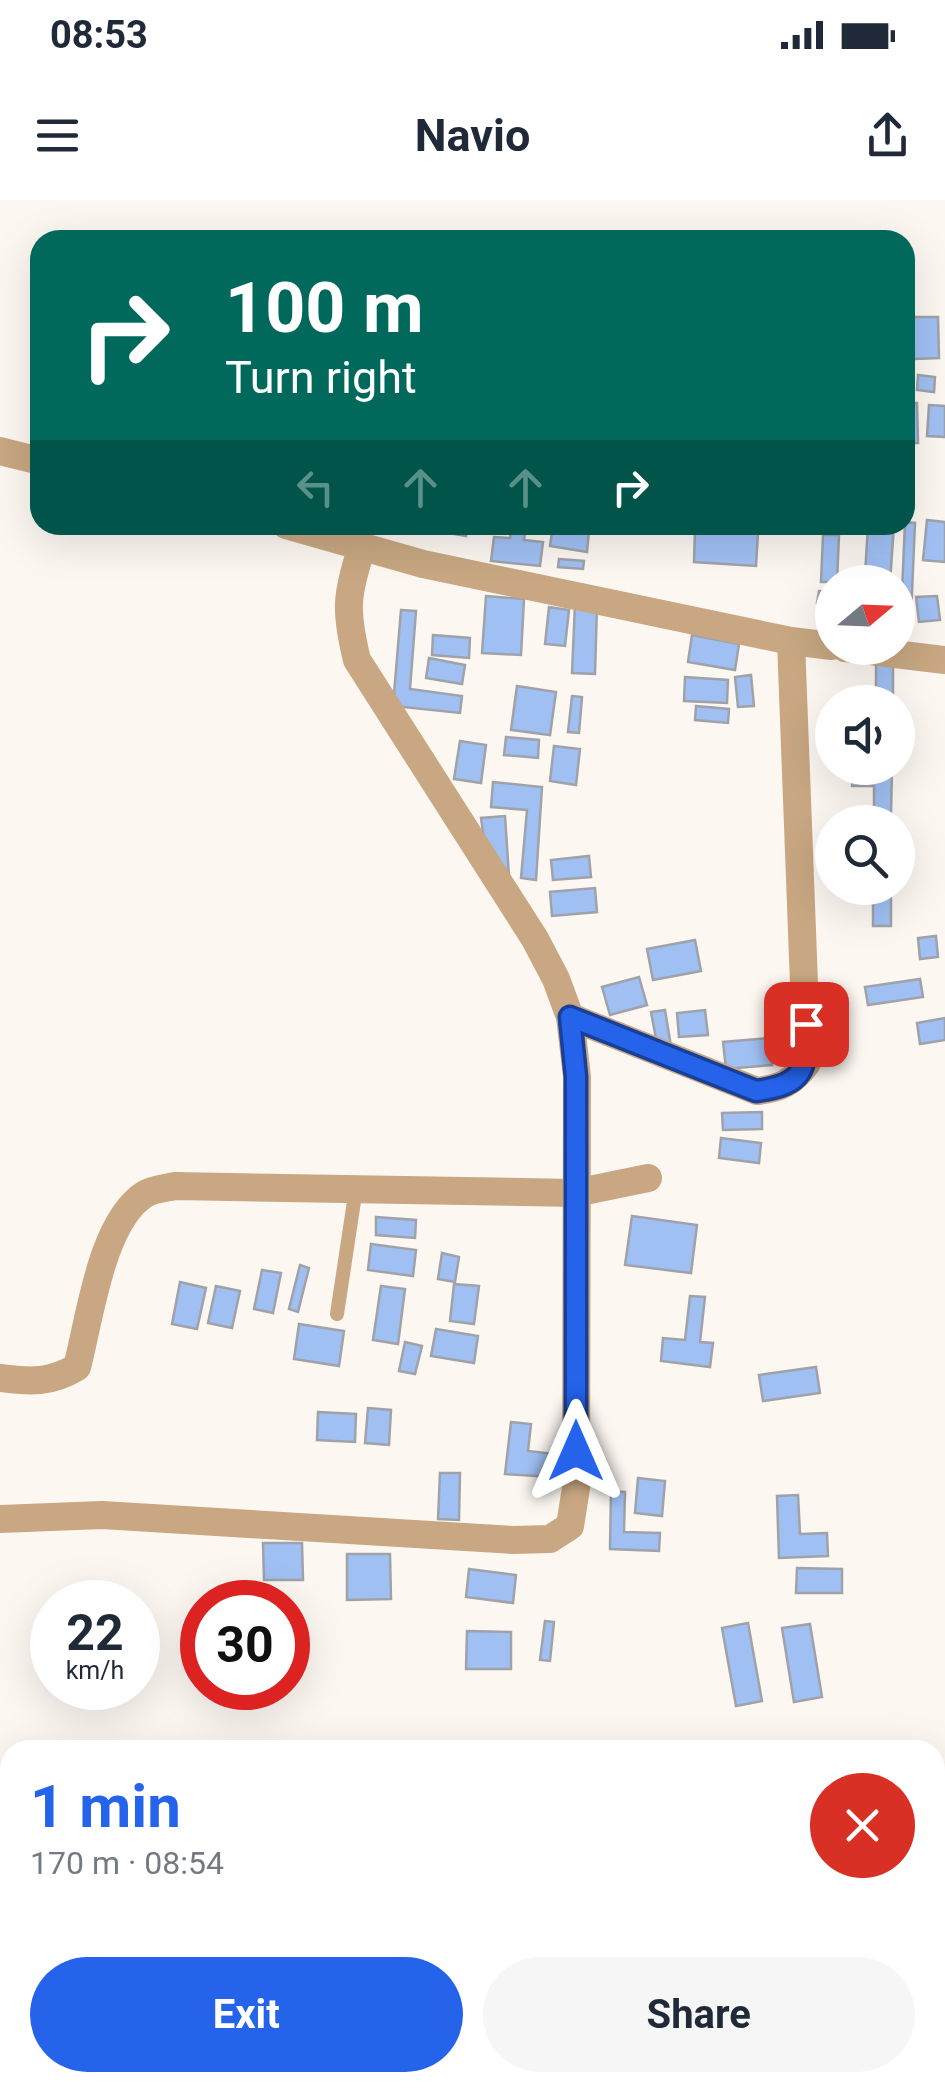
<!DOCTYPE html>
<meta charset="utf-8">
<style>
body{margin:0;font-family:Roboto,sans-serif;background:#f6f6f7;color:#1f2937;height:100vh;display:flex;flex-direction:column;font-size:38px;white-space:nowrap}
*{box-sizing:border-box;margin:0}
p{font-size:32px;color:#747a83}
.icon{flex:none;width:55px;height:55px;fill:none;stroke:currentColor;stroke-width:2;stroke-linecap:round;stroke-linejoin:round}
.map{position:relative;flex:1;overflow:hidden}
.panel{position:absolute;left:0px;top:1540px;width:945px;height:352px;display:flex;flex-direction:column;background:#fff;border-radius:30px 30px 0 0;box-shadow:0 10px 40px #0002}
.panel>*{flex:none}
.banner{position:absolute;left:30px;top:30px;width:885px;height:305px;border-radius:30px;box-shadow:0 10px 40px #0002;background:#00695c;color:#fff;overflow:hidden}
.needle{width:65px;rotate:71deg}
.buttons{position:absolute;left:815px;top:365px;display:grid;gap:20px}
.buttons a{display:grid;place-items:center;width:100px;height:100px;border-radius:50%;background:#fff;box-shadow:0 10px 40px #0002;font-size:50px}
.speed{position:absolute;left:30px;top:1380px;display:flex;gap:20px;font-size:50px;font-weight:700;text-align:center}
.speed>*{display:grid;place-content:center;width:130px;height:130px;border-radius:50%;background:#fff;box-shadow:0 10px 40px #0002;line-height:1}
.speed small{font-size:25px;font-weight:400}
.speed .limit{border:15px solid #d22;background:#fff;color:#111}
.pin{position:absolute;display:grid;place-items:center;width:85px;height:85px;color:#fff;margin:-42px;border-radius:20px;box-shadow:0 5px 15px #0006}
.me{position:absolute;width:110px;margin:-55px;rotate:0deg;stroke-linejoin:round;filter:drop-shadow(0 0 8px #0008)}
.turn{display:flex;align-items:center;gap:35px;height:210px;padding:0 30px;font-size:45px}
.turn .icon{width:130px;height:130px;stroke-width:2.5}
.turn b{display:block;font-size:70px;line-height:85px}
.lanes{display:flex;align-items:center;height:95px;padding:0 30px;background:#0003;justify-content:center;gap:50px;direction:ltr}
.lanes .off{opacity:.35}
.round{display:grid;place-items:center;flex:none;width:105px;height:105px;border-radius:52px;background:#f6f6f7}
.head{display:flex;align-items:center;justify-content:space-between;height:170px;padding:0 30px}
h1{font-size:60px;font-weight:700;line-height:75px;color:#2563eb}
.cta{display:flex;gap:20px;margin-top:auto;padding:20px 30px}
.cta a{flex:1;height:115px;border-radius:60px;background:#2563eb;color:#fff;font-size:40px;font-weight:700;line-height:115px;text-align:center}
.cta a+a{background:#f6f6f7;color:#1f2937}
.status{display:flex;justify-content:space-between;align-items:center;height:70px;padding:0 50px;background:#fff;direction:ltr}
.status svg{height:28px;fill:currentColor}
header{display:flex;justify-content:space-between;align-items:center;height:130px;padding:0 30px;background:#fff;font-size:45px;font-weight:700}
.map>svg:first-child{display:block}
.building{fill:#a0c0f4;stroke:#9fa2a8;stroke-width:2.5}
.lines{fill:none;stroke-linecap:round;stroke-linejoin:round}
.service{stroke:#c8a782;stroke-width:14}
.minor{stroke:#c8a782;stroke-width:28}
.route-casing{stroke:#184099;stroke-width:25}
.route{stroke:#2563eb;stroke-width:18}
</style>
<div class="status"><b>08:53</b><svg viewBox="0 0 49 12"><path d="M0 12V9h3v3zM5 12V6h3v6zM10 12V3h3v9zM15 12V0h3v12zM26 1h20v11H26zM47 4h2v5h-2z"/></svg></div>
<header><svg class="icon" aria-label="menu" viewBox="0 0 24 24"><path d="M4 6h16M4 12h16M4 18h16"/></svg>Navio<svg class="icon" aria-label="share" viewBox="0 0 24 24"><path d="M12 15V3M7 8l5-5 5 5M5 13v7h14v-7"/></svg></header>
<div class="map">
<svg width="945" height="1892" viewBox="0 0 945 1892">
<rect width="100%" height="100%" fill="#fcf7f1"/>
<g class="building">
<polygon points="913,117 938,117 939,158 914,159"/>
<polygon points="918,175 935,177 934,192 917,190"/>
<polygon points="905,203 917,203 918,243 905,243"/>
<polygon points="929,205 945,206 945,237 927,236"/>
<polygon points="927,320 945,322 945,362 923,360"/>
<polygon points="905,322 915,323 911,416 901,416"/>
<polygon points="438,325 467,325 466,336 437,331"/>
<polygon points="512,325 526,325 524,340 543,342 540,366 491,361 494,337 510,338"/>
<polygon points="553,325 589,330 587,352 550,346"/>
<polygon points="868,325 894,325 890,382 846,382 847,374 865,375"/>
<polygon points="695,329 758,333 756,366 694,362"/>
<polygon points="823,335 839,335 837,382 821,382"/>
<polygon points="559,359 584,361 583,369 558,367"/>
<polygon points="819,391 832,392 832,405 817,403"/>
<polygon points="486,396 524,399 521,455 482,453"/>
<polygon points="937,396 940,420 919,422 916,397"/>
<polygon points="575,404 597,404 595,474 572,473"/>
<polygon points="549,407 569,410 565,446 545,444"/>
<polygon points="401,410 416,411 410,489 462,496 460,513 393,506"/>
<polygon points="433,435 470,438 469,458 432,455"/>
<polygon points="692,435 739,444 735,470 688,462"/>
<polygon points="876,456 893,457 893,502 854,502 854,490 876,490"/>
<polygon points="429,458 465,465 462,484 426,478"/>
<polygon points="751,475 754,506 738,507 735,477"/>
<polygon points="685,477 728,480 727,503 684,501"/>
<polygon points="517,486 556,492 550,535 511,530"/>
<polygon points="572,496 582,497 579,533 568,532"/>
<polygon points="696,506 729,509 728,523 695,520"/>
<polygon points="506,537 539,540 538,558 504,555"/>
<polygon points="460,541 486,545 481,583 454,579"/>
<polygon points="554,546 580,549 576,585 550,581"/>
<polygon points="853,568 892,568 891,613 874,612 874,586 852,586"/>
<polygon points="493,582 542,587 536,680 521,678 527,610 491,607"/>
<polygon points="505,616 509,676 487,661 481,618"/>
<polygon points="589,656 591,677 553,680 551,660"/>
<polygon points="595,688 597,712 552,716 550,692"/>
<rect x="873" y="688" width="18" height="38"/>
<polygon points="936,736 938,757 920,759 918,738"/>
<polygon points="695,740 701,771 653,780 647,749"/>
<polygon points="639,777 647,805 610,815 602,787"/>
<polygon points="920,779 923,797 868,805 865,787"/>
<polygon points="665,810 671,846 658,849 651,812"/>
<polygon points="705,810 708,835 679,837 677,813"/>
<polygon points="945,818 945,840 920,844 917,823"/>
<polygon points="769,838 772,865 726,869 723,842"/>
<polygon points="762,912 762,929 723,930 722,913"/>
<polygon points="721,938 761,943 759,963 719,958"/>
<polygon points="632,1016 697,1025 691,1073 625,1065"/>
<polygon points="376,1017 416,1020 415,1038 376,1035"/>
<polygon points="371,1044 416,1050 413,1076 368,1070"/>
<polygon points="442,1053 459,1057 455,1082 438,1079"/>
<polygon points="300,1065 309,1068 298,1112 289,1109"/>
<polygon points="262,1070 281,1073 273,1113 254,1109"/>
<polygon points="180,1082 206,1088 197,1129 172,1124"/>
<polygon points="454,1084 479,1086 474,1124 450,1121"/>
<polygon points="216,1086 240,1091 232,1128 208,1123"/>
<polygon points="381,1086 405,1089 398,1144 373,1140"/>
<polygon points="690,1096 705,1097 700,1142 713,1143 710,1167 661,1161 663,1138 685,1140"/>
<polygon points="299,1124 344,1131 339,1166 294,1159"/>
<polygon points="436,1129 478,1136 474,1163 431,1156"/>
<polygon points="405,1142 422,1146 415,1174 399,1171"/>
<polygon points="816,1167 820,1193 763,1201 759,1175"/>
<polygon points="368,1208 391,1210 389,1245 365,1243"/>
<polygon points="318,1212 356,1214 355,1242 317,1240"/>
<polygon points="511,1222 531,1224 528,1251 571,1256 568,1278 505,1274"/>
<polygon points="440,1273 460,1273 459,1320 438,1319"/>
<polygon points="638,1278 665,1281 662,1316 635,1313"/>
<polygon points="611,1291 625,1292 624,1332 660,1333 659,1351 610,1349"/>
<polygon points="798,1295 800,1334 827,1333 828,1356 779,1358 777,1296"/>
<polygon points="263,1343 302,1343 303,1380 264,1380"/>
<polygon points="347,1354 390,1354 391,1399 347,1400"/>
<polygon points="797,1368 842,1369 842,1393 796,1393"/>
<polygon points="469,1369 516,1375 513,1403 466,1397"/>
<polygon points="545,1421 554,1422 550,1461 540,1460"/>
<polygon points="748,1423 762,1501 736,1506 722,1428"/>
<polygon points="810,1424 822,1497 794,1502 782,1428"/>
<polygon points="467,1431 511,1432 511,1469 466,1469"/>
</g>
<g class="lines">
<polyline class="service" points="337,1114 356,988"/>
<g class="minor">
<polyline points="0,251 40,261"/>
<polyline points="286,325 423,364 791,441 832,446"/>
<polyline points="845,448 945,460"/>
<path d="M570,817L757,891C781,888 792,883 807,863L791,441"/>
<path d="M0,1178C30,1182 51,1183 77,1167C90,1118 101,1022 145,994C153,989 166,988 175,986L575,993L648,978"/>
<path d="M0,1319L102,1315L513,1340L550,1339L570,1326L576,1288L577,877L570,817L556,779L535,739L357,460C345,411 346,395 362,347"/>
</g>
</g>
<g class="lines">
<g class="route-casing">
<path id="route" d="M576,1251V877L570,817L756,891C805,885 807,869 806,824"/>
</g>
<use href="#route" class="route"/>
</g>
</svg>
<div class="buttons">
<a><svg class="needle" viewBox="-14 -14 28 28"><path d="M0-13l5 13h-10z" fill="#e53935"/><path d="M0 13l5-13h-10z" fill="#747a83"/></svg></a>
<a><svg class="icon" aria-label="sound" viewBox="0 0 24 24"><path d="M4 9h4l5-4v14l-5-4H4zM17 9q2 3 0 6"/></svg></a>
<a><svg class="icon" aria-label="search" viewBox="0 0 24 24"><circle cx="10" cy="10" r="6"/><path d="M15 15l6 6"/></svg></a>
</div>
<div class="speed"><div>22<small>km/h</small></div><div class="limit">30</div></div>
<div class="pin" style="left:806px;top:824px;background:#d93025"><svg class="icon" aria-label="arrive" viewBox="0 0 24 24"><path d="M6 21V4h12l-3 4 3 4H6"/></svg></div>
<svg class="me" style="left:576px;top:1251px" viewBox="-20 -20 40 40"><path d="M0-17L14 15 0 8-14 15z" fill="#2563eb" stroke="#fff" stroke-width="4"/></svg>
<div class="banner">
<div class="turn"><svg class="icon" aria-label="right" viewBox="0 0 24 24"><path d="M7 20v-9h11M14 6l5 5-5 5"/></svg><div><b>100 m</b>Turn right</div></div>
<div class="lanes"><svg class="icon off" aria-label="left" viewBox="0 0 24 24"><path d="M17 20v-9H6M10 6l-5 5 5 5"/></svg><svg class="icon off" aria-label="ahead" viewBox="0 0 24 24"><path d="M12 20V5M6 11l6-6 6 6"/></svg><svg class="icon off" aria-label="ahead" viewBox="0 0 24 24"><path d="M12 20V5M6 11l6-6 6 6"/></svg><svg class="icon" aria-label="right" viewBox="0 0 24 24"><path d="M7 20v-9h11M14 6l5 5-5 5"/></svg></div>
</div>
<section class="panel">
<div class="head"><div><h1>1 min</h1><p>170 m · 08:54</p></div><a class="round" style="background:#d93025;color:#fff"><svg class="icon" aria-label="close" viewBox="0 0 24 24"><path d="M6 6l12 12M18 6L6 18"/></svg></a></div>
<div class="cta"><a>Exit</a><a>Share</a></div>
</section>
</div>
